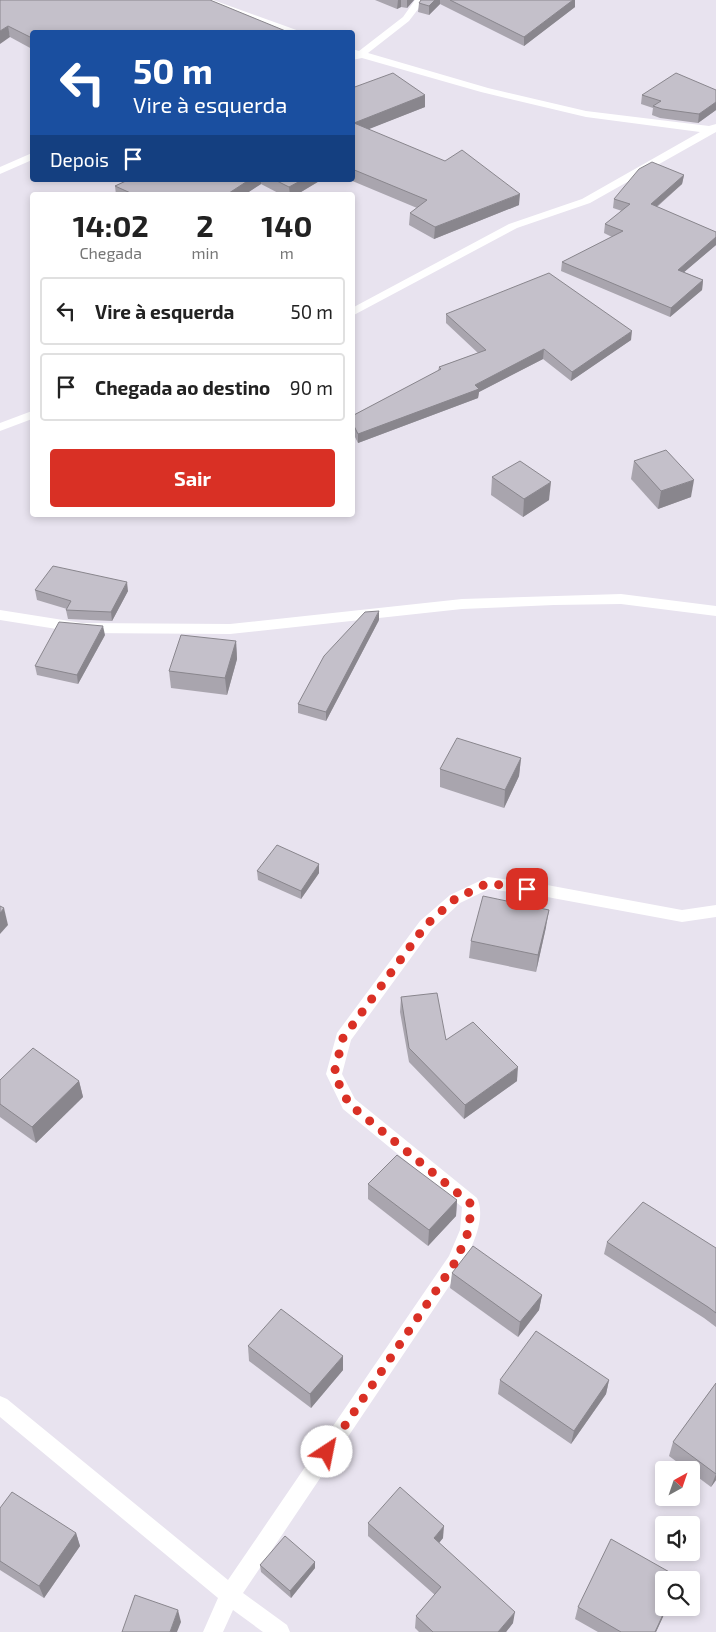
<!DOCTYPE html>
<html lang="pt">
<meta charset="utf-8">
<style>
body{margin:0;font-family:"Exo 2",sans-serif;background:#f2f2f2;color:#222;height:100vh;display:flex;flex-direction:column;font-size:19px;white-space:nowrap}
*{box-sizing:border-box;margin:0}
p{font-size:16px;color:#767676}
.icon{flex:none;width:28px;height:28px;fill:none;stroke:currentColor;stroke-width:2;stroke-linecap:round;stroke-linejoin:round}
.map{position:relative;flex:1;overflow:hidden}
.side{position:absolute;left:30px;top:192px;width:325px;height:325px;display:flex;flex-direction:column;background:#fff;border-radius:5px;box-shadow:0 2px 8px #0003}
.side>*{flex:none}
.guide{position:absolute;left:30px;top:30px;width:325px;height:152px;border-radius:5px;box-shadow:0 2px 8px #0003;background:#1a4fa0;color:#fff;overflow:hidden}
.needle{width:32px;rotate:40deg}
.tools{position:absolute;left:655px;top:1461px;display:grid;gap:10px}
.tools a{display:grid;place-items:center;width:45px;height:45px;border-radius:5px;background:#fff;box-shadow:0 2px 8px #0003;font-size:25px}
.pin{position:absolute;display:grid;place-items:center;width:42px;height:42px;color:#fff;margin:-21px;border-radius:10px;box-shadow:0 2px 8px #0006}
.me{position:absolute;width:55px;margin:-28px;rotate:34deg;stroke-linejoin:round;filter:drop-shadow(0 0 4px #0008)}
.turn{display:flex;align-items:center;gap:18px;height:105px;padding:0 20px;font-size:22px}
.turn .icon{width:65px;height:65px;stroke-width:2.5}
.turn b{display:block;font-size:35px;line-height:42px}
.then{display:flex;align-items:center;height:48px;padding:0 20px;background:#0003;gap:10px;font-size:19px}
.eta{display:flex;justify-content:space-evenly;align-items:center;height:85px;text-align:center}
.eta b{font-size:30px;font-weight:700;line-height:35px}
.button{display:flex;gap:10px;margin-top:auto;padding:10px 20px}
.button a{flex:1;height:58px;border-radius:5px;background:#d93025;color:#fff;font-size:20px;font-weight:700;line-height:58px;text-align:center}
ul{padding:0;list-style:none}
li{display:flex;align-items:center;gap:15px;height:68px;margin:0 10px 8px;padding:0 10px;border:2px solid #e0e0e0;border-radius:5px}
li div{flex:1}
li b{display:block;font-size:19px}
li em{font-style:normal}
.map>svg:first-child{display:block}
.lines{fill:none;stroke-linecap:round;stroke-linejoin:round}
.street{fill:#fff;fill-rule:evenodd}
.wall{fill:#a9a5ae}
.shaded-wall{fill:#89868d}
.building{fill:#c4c0ca;stroke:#89868d}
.route{stroke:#d93025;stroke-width:9;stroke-dasharray:0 16.2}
</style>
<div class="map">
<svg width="716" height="1632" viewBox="0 0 716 1632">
<rect width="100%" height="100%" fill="#e8e3ef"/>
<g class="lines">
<g class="street">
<polygon points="198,0 213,0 302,32 289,32"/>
<polygon points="415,0 425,0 409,21 368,53 488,88 586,111 709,126 716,124 716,132 590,203 517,228 352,316 352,308 509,224 582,199 700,132 586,117 481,92 362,58 352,60 352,49 359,51 403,17"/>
<polygon points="32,153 32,160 0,174 0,167"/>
<polygon points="32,411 32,419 0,431 0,423"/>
<polygon points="621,594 716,606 716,616 621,604 554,605 462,609 230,634 82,633 0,620 0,610 82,623 230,624 462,599"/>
<path d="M488,877L547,885L682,910L716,905V917L682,922L547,897L489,889L460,903L432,929L351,1040L342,1074L355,1099L477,1198C487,1219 471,1248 462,1267L243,1593L287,1625L290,1632H263L233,1610L223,1632H203L218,1598L0,1417V1396L7,1399L228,1580L449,1256L460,1230L462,1207L343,1109L326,1074L337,1033L420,921L450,895Z"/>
</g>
</g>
<g class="wall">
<polygon points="0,0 32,32 32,49 10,37"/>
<polygon points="375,0 414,0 407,8 401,7 397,9"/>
<polygon points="421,0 575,0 575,7 524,46 440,4 429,15 418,12 419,3"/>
<polygon points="352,88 425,95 425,107 368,129 519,205 434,239 409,225 410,213 417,208 350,180 352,180"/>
<polygon points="716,90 716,110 698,123 660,118 652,115 653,108 641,104 642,95"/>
<polygon points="684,175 682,184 657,207 716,232 716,245 684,272 703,280 702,290 670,317 561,271 562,262 612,237 604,233 605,224 622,211 613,208 614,199"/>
<polygon points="128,180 321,180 296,195 282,195 261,184 244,195 116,195 115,186"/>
<polygon points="446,314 631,340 571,381 543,359 479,392 478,398 358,443 352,431 352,416 438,371 439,367 478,353 446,323"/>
<polygon points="634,461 691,497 658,509 631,479"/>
<polygon points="492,477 549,500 523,517 491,495"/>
<polygon points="35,590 128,591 112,621 68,619 66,610 67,609 37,600"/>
<polygon points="379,620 326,721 298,713 298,704"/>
<polygon points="105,635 78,684 37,675 35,666"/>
<polygon points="236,641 237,659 227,695 171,688 169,671"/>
<polygon points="521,758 519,776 504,808 440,787 440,769"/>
<polygon points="257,871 319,873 301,899 258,880"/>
<polygon points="546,927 536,972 469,958 471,941"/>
<polygon points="401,997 446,1040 517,1081 464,1119 409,1062 400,1012"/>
<polygon points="0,1080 79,1081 83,1097 36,1143 0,1117"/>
<polygon points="368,1184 457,1200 456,1216 428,1246 368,1199"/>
<polygon points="607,1242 716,1248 716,1327 704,1318 604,1254"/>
<polygon points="452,1273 542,1295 539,1310 518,1337 450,1288"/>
<polygon points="248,1346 343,1370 311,1408 249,1361"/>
<polygon points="500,1380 609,1380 606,1394 571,1444 498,1394"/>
<polygon points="716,1383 716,1480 711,1487 691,1472 691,1470 688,1470 669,1456 673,1442"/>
<polygon points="0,1508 76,1533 80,1546 44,1598 0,1570"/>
<polygon points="368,1523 443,1538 439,1543 513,1623 506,1632 419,1632 415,1628 416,1616 435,1595 368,1536"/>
<polygon points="315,1562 315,1568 291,1598 261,1572 260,1565"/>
<polygon points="578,1607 664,1608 667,1608 656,1632 598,1632 575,1619"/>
</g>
<g class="shaded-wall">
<polygon points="398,0 401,0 401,7 397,9"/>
<polygon points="407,0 414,0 407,8"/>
<polygon points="435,0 440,0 440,4 429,15 429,6"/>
<polygon points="573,0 575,0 575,7 524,46 524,37"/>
<polygon points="8,26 10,37 0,44 0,31"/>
<polygon points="425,95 425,107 354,135 354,123"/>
<polygon points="716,102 716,110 698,123 699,114"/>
<polygon points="684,175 682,184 649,213 651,204"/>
<polygon points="249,180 261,180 261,184 244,195 226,195"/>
<polygon points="302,180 321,180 296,195 290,195 289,187"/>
<polygon points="520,194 519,205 434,239 435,227"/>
<polygon points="716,237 716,245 676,279 678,270"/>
<polygon points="703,280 702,290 670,317 671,308"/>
<polygon points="632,331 631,340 571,381 572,372"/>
<polygon points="544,349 543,359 479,392 478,398 358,443 358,434 475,385"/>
<polygon points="694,480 691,497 658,509 661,491"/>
<polygon points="551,482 549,500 523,517 524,499"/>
<polygon points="127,582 128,591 112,621 111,612"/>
<polygon points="379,611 379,620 326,721 326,712"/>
<polygon points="103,626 105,635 78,684 77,675"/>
<polygon points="236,641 237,659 227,695 225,678"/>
<polygon points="521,758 519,776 504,808 505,790"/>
<polygon points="319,864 319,873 301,899 301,891"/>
<polygon points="4,908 8,925 0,934 0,913"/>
<polygon points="549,910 546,927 536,972 538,955"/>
<polygon points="518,1067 517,1081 464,1119 465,1105"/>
<polygon points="79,1081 83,1097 36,1143 32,1127"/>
<polygon points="457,1200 456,1216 428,1246 429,1230"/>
<polygon points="542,1295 539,1310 518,1337 520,1322"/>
<polygon points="343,1356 343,1370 311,1408 310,1394"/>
<polygon points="609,1380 606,1394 571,1444 574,1431"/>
<polygon points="716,1474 716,1480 711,1487"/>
<polygon points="444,1526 443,1538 433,1550 434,1538"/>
<polygon points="76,1533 80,1546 44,1598 39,1586"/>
<polygon points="315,1562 315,1568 291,1598 290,1591"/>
<polygon points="666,1608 667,1608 656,1632 655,1632"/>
<polygon points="178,1610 181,1622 177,1632 170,1632"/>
<polygon points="515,1612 513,1623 506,1632 498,1632"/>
</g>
<g class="building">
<polygon points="0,0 210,0 288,32 32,32 32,38 8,26 0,31"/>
<polygon points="421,0 435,0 429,6 419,3"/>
<polygon points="450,0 573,0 524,37"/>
<polygon points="393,73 425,95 354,123 445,161 462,150 520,194 435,227 410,213 427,200 352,169 352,88"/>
<polygon points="676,73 716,90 716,102 699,114 662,109 653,106 661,101 642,95"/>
<polygon points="652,162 684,175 651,204 716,232 716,237 678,270 703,280 671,308 562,262 623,231 605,224 630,204 614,199 639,169"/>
<polygon points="128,180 249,180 226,195 135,195 115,186"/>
<polygon points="275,180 302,180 289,187"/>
<polygon points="549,273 632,331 572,372 544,349 475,385 479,389 358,434 352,422 352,416 441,369 439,367 486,350 446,314"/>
<polygon points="666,450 694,480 661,491 634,461"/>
<polygon points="520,461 551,482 524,499 492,477"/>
<polygon points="53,566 127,582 111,612 66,610 71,601 35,590"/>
<polygon points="379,611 326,712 298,704 324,656 365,612"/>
<polygon points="59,622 103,626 77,675 35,666"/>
<polygon points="181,635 236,641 225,678 169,671"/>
<polygon points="457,738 521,758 505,790 440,769"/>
<polygon points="277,845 319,864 301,891 257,871"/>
<polygon points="483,896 549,910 538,955 471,941"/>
<polygon points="0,906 4,908 0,913"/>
<polygon points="437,993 446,1040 473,1022 518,1067 465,1105 409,1048 401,997"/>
<polygon points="33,1048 79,1081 32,1127 0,1104 0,1080"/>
<polygon points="397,1155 457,1200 429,1230 368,1184"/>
<polygon points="643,1202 716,1248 716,1313 708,1307 607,1242"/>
<polygon points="473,1246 542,1295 520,1322 452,1273"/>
<polygon points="281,1309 343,1356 310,1394 248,1346"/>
<polygon points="536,1331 609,1380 574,1431 500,1380"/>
<polygon points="716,1383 716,1474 673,1442"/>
<polygon points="400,1487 444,1526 434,1538 515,1612 498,1632 433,1632 416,1616 441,1587 368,1523"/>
<polygon points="12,1492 76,1533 39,1586 0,1561 0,1508"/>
<polygon points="285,1536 315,1562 290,1591 260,1565"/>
<polygon points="611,1539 680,1578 679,1580 664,1580 664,1608 666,1608 655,1632 621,1632 578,1607"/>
<polygon points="135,1595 178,1610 170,1632 122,1632"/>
</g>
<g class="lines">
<polyline class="route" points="327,1452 456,1261 469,1230 471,1204 349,1104 334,1074 343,1038 426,925 455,899 488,883 527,889"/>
</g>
</svg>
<div class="tools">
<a><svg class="needle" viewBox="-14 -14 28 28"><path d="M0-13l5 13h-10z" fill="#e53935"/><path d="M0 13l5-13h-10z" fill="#767676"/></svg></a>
<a><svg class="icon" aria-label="sound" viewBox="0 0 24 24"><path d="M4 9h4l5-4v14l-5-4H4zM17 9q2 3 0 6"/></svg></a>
<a><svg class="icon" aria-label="search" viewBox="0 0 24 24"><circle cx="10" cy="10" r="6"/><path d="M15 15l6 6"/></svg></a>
</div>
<div class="pin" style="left:527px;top:889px;background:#d93025"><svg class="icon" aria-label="arrive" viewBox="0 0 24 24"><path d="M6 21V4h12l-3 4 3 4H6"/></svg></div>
<svg class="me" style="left:327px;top:1452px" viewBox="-20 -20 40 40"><circle r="19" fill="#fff"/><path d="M0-13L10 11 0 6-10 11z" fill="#d93025"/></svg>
<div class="guide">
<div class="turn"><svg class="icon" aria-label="left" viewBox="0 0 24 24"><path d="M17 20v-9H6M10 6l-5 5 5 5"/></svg><div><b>50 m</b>Vire à esquerda</div></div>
<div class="then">Depois<svg class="icon" aria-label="arrive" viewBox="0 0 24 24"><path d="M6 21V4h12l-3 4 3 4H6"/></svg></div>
</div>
<section class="side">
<div class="eta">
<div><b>14:02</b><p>Chegada</p></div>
<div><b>2</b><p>min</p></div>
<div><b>140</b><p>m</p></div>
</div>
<ul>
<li><svg class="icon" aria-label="left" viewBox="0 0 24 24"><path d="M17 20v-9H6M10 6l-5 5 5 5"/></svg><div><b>Vire à esquerda</b></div><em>50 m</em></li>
<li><svg class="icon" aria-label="arrive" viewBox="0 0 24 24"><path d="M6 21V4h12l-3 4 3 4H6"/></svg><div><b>Chegada ao destino</b></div><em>90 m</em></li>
</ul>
<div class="button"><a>Sair</a></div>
</section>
</div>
